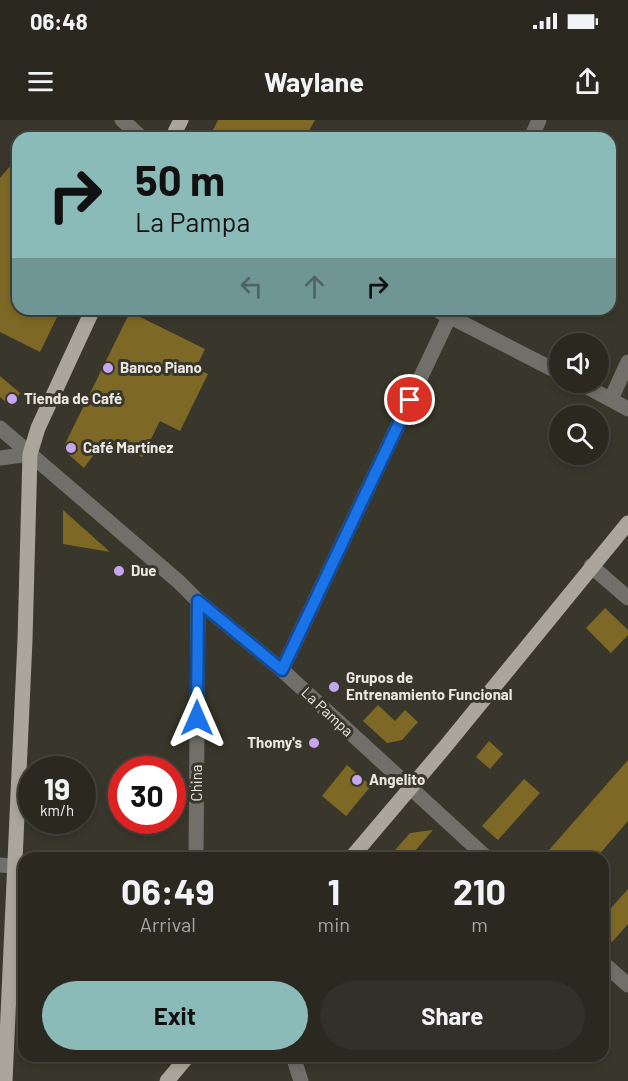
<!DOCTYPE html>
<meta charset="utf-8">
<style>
body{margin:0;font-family:Barlow,sans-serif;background:#333029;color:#f1f3f6;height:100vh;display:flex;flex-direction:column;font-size:22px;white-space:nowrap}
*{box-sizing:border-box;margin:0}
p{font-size:20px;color:#a6a6a5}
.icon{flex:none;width:33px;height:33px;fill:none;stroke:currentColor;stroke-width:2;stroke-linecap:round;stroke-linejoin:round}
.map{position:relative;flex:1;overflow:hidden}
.panel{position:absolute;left:18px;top:732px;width:591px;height:210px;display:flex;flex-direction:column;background:#2b2820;border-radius:18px;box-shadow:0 3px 9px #0003,0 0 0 2px #47443e}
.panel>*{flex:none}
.banner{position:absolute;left:12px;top:12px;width:604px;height:183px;border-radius:18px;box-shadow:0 3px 9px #0003,0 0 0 2px #47443e;background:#8bbbb9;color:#111;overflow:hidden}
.buttons{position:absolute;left:549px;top:213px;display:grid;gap:12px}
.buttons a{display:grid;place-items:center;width:60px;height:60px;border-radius:50%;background:#2b2820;box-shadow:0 3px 9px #0003,0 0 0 2px #47443e;font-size:30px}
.speed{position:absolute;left:18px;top:636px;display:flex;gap:12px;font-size:30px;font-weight:700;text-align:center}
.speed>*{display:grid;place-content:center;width:78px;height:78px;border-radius:50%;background:#2b2820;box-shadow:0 3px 9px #0003,0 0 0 2px #47443e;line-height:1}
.speed small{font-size:15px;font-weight:400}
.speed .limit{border:9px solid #d22;background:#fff;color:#111}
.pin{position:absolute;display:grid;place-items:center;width:51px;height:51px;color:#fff;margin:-26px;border:3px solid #fff;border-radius:50%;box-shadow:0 2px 6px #0007}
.me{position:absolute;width:66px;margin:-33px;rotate:0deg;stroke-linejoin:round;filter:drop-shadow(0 0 4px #0008)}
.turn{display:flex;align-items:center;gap:21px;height:126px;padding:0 24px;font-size:27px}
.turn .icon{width:78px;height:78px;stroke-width:2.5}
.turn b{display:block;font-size:42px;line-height:51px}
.lanes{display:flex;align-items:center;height:57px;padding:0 24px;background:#0003;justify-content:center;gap:30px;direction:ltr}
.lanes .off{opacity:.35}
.eta{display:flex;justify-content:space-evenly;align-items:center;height:102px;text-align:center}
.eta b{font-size:36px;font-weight:700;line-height:42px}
.action{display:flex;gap:12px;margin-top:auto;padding:12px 24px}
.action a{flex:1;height:69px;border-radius:36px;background:#8bbbb9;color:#111;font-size:24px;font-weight:700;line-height:69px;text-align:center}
.action a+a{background:#333029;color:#f1f3f6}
.status{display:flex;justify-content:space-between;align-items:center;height:42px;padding:0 30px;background:#2b2820;direction:ltr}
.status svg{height:16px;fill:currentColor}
header{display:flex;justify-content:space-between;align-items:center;height:78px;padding:0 24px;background:#2b2820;font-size:27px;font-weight:700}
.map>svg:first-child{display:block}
.building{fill:#7d6925}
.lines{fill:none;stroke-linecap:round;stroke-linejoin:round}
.minor{stroke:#706f69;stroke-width:15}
.major{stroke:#aaa69b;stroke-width:15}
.route-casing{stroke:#114b97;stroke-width:15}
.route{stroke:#1a73e8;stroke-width:10}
.poi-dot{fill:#c5a7f1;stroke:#39362b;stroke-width:2}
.labels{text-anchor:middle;stroke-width:6;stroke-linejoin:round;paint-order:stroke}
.poi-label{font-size:15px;font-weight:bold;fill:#eae8e1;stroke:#39362b;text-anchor:start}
.street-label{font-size:15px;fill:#eae8e1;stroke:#39362b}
</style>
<div class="status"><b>06:48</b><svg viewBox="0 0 49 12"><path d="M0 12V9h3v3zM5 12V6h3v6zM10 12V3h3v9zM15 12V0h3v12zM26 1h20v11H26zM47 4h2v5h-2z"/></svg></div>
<header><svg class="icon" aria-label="menu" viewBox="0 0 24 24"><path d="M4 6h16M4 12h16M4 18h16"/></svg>Waylane<svg class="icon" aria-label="share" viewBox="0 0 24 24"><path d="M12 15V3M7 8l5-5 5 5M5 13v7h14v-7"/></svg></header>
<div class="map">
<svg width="628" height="961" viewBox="0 0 628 961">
<rect width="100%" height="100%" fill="#39362b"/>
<g class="building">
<polygon points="218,0 315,0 305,18 209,18"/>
<polygon points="18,37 18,189 61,189 40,232 0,212 0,58"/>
<polygon points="130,192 205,229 196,248 208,254 180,311 160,301 142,337 105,319 84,348 68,334 65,324"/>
<polygon points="0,256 20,273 11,287 0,277"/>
<polygon points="63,390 110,432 63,424"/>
<polygon points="605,488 628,510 628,515 611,533 586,508"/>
<polygon points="378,585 395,601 405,590 418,602 402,620 387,623 363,601"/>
<polygon points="489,621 503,634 490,649 476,637"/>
<polygon points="628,640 628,701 596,738 542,738"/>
<polygon points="347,645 371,666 346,696 322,676"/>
<polygon points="524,659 540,673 498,720 482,706"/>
<polygon points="433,710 409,738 388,738 410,713"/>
<polygon points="628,769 628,804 612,822 603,814 603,797"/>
</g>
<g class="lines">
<g class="minor">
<polyline points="122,0 142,18"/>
<polyline points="531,18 539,0"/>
<polyline points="435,189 560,253"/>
<polyline points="578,262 628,289"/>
<polyline points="611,279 628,242"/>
<polyline points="0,308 179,462 198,481 282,550 487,738"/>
<polyline points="0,338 30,334"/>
<polyline points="591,446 628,478"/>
<polyline points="282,550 453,189"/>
<polyline points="196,738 198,481"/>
<polyline points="0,745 15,746"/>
<polyline points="603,843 628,865"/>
<polyline points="293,936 301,961"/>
</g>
<g class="major">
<polyline points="172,18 181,0"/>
<polyline points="351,738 445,627 628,403"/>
<polyline points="5,961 25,520 30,334 38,308 93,189"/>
<polyline points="167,961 188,936"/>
</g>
</g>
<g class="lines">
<g class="route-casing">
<polyline id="route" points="197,598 198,481 282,550 410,280"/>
</g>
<use href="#route" class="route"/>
</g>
<g class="poi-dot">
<circle cx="108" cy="248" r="6"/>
<circle cx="12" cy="279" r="6"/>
<circle cx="71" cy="328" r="6"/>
<circle cx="119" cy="451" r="6"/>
<circle cx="334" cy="567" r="6"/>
<circle cx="314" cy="623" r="6"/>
<circle cx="357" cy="660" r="6"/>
</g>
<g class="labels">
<g class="poi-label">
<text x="120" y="253">Banco Piano</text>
<text x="24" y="284">Tienda de Café</text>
<text x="83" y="333">Café Martínez</text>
<text x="131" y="456">Due</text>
<text x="346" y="563">Grupos de<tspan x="346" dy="17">Entrenamiento Funcional</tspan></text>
<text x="302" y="628" text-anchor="end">Thomy's</text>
<text x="369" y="665">Angelito</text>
</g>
<g class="street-label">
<text transform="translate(327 592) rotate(43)" y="5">La Pampa</text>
<text transform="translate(197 663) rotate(-90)" y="5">China</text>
</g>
</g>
</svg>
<div class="buttons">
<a><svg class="icon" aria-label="sound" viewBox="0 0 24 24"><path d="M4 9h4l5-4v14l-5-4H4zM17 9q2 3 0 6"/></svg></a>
<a><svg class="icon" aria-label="search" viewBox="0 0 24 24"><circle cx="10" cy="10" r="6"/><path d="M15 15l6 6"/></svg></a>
</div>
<div class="speed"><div>19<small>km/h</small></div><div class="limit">30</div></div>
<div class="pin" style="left:410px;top:280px;background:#d93025"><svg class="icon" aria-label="arrive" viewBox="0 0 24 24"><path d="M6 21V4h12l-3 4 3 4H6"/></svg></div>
<svg class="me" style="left:197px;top:598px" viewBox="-20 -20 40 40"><path d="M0-17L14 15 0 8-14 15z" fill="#1a73e8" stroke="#fff" stroke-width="4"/></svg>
<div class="banner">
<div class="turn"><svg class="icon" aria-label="right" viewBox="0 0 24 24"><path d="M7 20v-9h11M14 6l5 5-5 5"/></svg><div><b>50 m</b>La Pampa</div></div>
<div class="lanes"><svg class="icon off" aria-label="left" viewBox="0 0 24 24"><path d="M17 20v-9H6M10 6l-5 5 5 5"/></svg><svg class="icon off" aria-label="ahead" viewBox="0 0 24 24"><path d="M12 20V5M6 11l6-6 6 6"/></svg><svg class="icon" aria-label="right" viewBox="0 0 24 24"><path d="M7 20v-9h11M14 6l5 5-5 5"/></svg></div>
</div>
<section class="panel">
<div class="eta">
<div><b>06:49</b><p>Arrival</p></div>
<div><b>1</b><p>min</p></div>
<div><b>210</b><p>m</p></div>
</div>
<div class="action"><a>Exit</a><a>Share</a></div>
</section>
</div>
